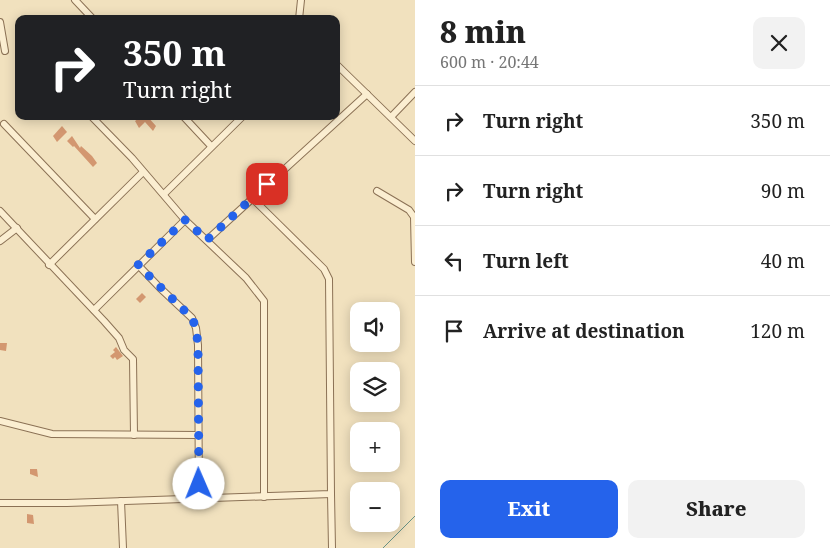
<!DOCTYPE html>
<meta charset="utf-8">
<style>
body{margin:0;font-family:"Noto Serif",serif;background:#f2f2f2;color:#222;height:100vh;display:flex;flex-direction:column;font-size:19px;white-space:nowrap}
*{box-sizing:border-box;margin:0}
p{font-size:16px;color:#767676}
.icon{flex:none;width:28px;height:28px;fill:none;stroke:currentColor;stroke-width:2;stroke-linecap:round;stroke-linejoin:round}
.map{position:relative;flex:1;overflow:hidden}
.side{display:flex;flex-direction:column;background:#fff;width:415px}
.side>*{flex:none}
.top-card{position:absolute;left:15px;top:15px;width:325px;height:105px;border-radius:10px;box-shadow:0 2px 12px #0003;background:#202124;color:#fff;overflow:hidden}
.buttons{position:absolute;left:350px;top:302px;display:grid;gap:10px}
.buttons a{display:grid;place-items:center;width:50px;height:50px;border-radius:10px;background:#fff;box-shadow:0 2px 12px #0003;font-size:25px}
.pin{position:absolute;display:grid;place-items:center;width:42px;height:42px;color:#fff;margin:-21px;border-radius:10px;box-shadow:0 2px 8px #0006}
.me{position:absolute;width:55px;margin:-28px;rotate:359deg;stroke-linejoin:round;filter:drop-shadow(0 0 4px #0008)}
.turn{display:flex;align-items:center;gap:18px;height:105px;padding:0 25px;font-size:22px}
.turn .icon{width:65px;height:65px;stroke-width:2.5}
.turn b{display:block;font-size:35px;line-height:42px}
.round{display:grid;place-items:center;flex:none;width:52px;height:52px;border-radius:10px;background:#f2f2f2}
.headline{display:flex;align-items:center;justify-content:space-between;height:85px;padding:0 25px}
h1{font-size:30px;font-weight:800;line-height:38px}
.primary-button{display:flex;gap:10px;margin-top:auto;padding:10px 25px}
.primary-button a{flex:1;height:58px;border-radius:10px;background:#2563eb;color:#fff;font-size:20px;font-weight:800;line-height:58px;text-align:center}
.primary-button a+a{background:#f2f2f2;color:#222}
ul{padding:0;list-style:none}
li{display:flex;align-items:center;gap:15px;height:70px;padding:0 25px;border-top:1px solid #e0e0e0}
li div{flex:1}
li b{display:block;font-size:19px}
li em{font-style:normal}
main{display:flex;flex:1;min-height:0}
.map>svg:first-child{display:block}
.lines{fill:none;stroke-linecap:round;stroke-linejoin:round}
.stream{stroke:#689186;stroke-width:1}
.building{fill:#d39770}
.minor-casing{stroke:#8b7155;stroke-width:8}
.minor{stroke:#fbeed1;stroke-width:6}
.route{stroke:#2563eb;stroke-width:9;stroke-dasharray:0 16.2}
</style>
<main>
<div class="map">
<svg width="415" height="548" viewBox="0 0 415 548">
<rect width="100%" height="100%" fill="#f1e1be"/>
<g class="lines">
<polyline class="stream" points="383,548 415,516"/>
</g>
<g class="building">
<polygon points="142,116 147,116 156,126 153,131 145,122 139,128 135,121"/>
<polygon points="62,126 67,132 57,142 53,136"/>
<polygon points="72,136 80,148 81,146 92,156 97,163 93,167 74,146 73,147 67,141"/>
<polygon points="142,293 146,297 140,303 136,299"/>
<polygon points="0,343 7,343 6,351 0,350"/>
<polygon points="116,347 123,356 117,360 115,357 113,359 110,356 115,352 113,350"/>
<polygon points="30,469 37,469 38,477 30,474"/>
<polygon points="27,514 33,515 34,524 27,523"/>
</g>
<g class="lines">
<g class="minor-casing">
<g id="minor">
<polyline points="75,0 93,19"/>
<polyline points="299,19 301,0"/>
<polyline points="0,22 5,51"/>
<polyline points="336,64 415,141"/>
<polyline points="91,116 132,158 185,220 246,278 264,301 264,497"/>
<polyline points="183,116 211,146"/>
<polyline points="391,117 415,92"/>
<polyline points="4,124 95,219"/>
<polyline points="377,191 409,210 414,217 415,262"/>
<polyline points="164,194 243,116"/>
<polyline points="0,211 104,321 119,338 124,350 133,359 134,435"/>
<polyline points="207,240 367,94"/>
<polyline points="0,241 17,228"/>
<polyline points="49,265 143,172"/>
<polyline points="138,265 160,288 192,318 196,328 198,345 199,500"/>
<polyline points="94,310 185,220"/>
<polyline points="0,421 52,434 198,435"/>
<polyline points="331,494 332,548"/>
<polyline points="121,501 123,548"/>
<polyline points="0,503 67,503 331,494 329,279 324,269 252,198"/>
</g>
</g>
<use href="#minor" class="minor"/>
</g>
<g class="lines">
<polyline class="route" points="199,484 198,345 196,328 192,318 138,265 185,220 207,240 267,184"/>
</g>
</svg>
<div class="buttons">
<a><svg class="icon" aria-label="sound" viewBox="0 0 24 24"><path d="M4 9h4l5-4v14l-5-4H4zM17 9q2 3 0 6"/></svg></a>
<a><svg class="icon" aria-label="layers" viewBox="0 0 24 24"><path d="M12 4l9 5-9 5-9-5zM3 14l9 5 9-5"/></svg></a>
<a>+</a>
<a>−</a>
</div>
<div class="pin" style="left:267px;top:184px;background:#d93025"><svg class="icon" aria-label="arrive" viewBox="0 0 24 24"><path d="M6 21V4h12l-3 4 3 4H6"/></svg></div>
<svg class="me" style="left:199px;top:484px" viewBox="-20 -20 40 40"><circle r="19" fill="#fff"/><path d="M0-13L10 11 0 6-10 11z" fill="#2563eb"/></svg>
<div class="top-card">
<div class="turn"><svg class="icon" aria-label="right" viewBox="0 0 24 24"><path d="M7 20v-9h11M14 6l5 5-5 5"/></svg><div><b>350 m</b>Turn right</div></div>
</div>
</div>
<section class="side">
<div class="headline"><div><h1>8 min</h1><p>600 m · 20:44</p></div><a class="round"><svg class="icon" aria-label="close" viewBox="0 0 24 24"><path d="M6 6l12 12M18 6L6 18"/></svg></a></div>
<ul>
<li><svg class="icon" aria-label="right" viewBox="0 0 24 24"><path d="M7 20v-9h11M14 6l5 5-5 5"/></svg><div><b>Turn right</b></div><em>350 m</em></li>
<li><svg class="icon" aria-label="right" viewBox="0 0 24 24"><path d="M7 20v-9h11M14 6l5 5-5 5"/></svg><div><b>Turn right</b></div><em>90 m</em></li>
<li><svg class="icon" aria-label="left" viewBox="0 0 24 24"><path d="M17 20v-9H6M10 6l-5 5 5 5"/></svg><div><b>Turn left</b></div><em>40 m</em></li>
<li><svg class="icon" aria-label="arrive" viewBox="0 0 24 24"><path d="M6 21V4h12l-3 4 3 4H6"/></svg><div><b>Arrive at destination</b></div><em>120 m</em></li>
</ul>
<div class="primary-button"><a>Exit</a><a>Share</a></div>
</section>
</main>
